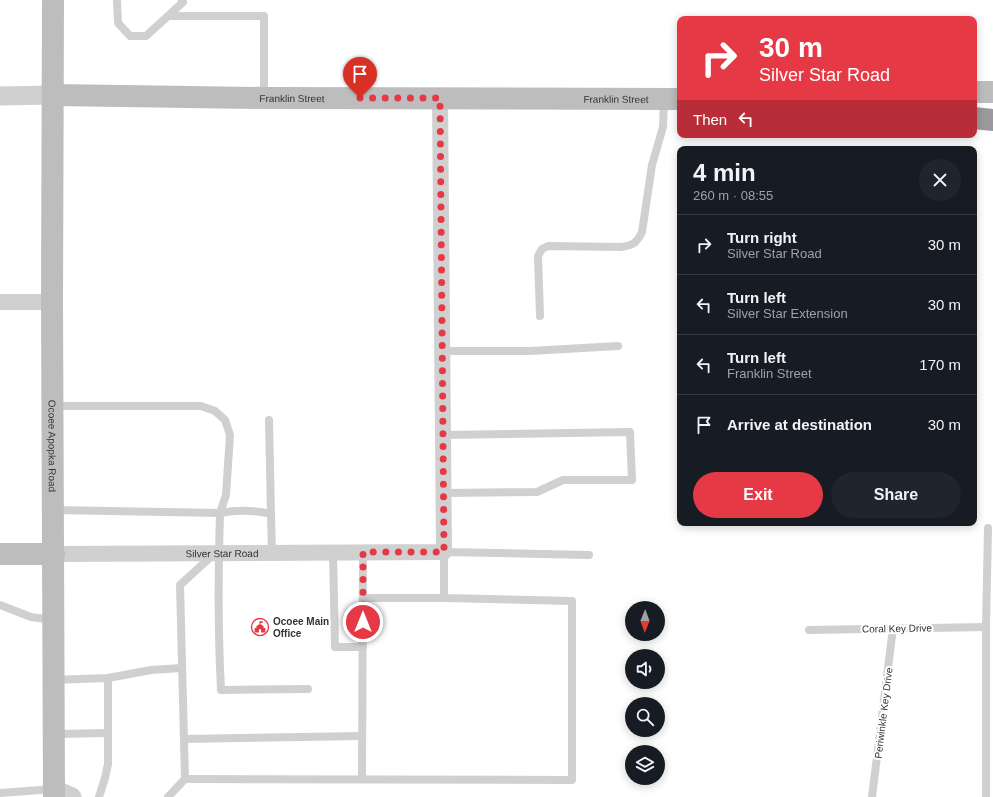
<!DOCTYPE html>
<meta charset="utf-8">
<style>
body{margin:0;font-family:Arial,sans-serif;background:#20242c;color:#f1f3f6;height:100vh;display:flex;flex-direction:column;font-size:15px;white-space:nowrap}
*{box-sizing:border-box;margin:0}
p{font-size:13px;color:#9ea1a6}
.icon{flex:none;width:22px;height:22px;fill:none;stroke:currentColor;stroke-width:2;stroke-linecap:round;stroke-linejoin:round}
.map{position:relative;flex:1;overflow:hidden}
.details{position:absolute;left:677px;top:146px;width:300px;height:380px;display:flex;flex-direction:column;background:#171b24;border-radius:8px;box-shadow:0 2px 10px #0003}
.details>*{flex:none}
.guide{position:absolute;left:677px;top:16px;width:300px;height:122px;border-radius:8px;box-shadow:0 2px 10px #0003;background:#e63946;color:#fff;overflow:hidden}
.needle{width:26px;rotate:181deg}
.fabs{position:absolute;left:625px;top:601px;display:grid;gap:8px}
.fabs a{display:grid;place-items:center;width:40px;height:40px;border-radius:50%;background:#171b24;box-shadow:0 2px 10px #0003;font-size:20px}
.pin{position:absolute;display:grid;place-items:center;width:34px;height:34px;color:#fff;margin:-41px -17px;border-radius:50% 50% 50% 0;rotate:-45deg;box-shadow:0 0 4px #0007}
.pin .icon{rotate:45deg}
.me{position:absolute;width:44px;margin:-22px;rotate:0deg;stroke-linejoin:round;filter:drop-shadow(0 0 3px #0008)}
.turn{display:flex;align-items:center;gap:14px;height:84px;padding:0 16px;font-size:18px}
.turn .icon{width:52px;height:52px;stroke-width:2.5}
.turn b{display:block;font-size:28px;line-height:34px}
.then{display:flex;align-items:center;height:38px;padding:0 16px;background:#0003;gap:8px;font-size:15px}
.round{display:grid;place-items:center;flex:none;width:42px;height:42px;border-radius:21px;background:#20242c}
.overview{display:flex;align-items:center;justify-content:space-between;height:68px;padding:0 16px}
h1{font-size:24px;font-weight:700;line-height:30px}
.button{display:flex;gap:8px;margin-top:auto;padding:8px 16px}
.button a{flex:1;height:46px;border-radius:24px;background:#e63946;color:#fff;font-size:16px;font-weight:700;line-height:46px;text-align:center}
.button a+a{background:#20242c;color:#f1f3f6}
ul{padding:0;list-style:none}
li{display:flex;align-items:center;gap:12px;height:60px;padding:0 16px;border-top:1px solid #363941}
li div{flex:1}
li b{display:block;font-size:15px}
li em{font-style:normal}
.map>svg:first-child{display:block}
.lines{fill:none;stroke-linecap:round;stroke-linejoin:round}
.service{stroke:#d0d0d0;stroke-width:8}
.minor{stroke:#d0d0d0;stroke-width:16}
.tertiary{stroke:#d0d0d0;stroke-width:19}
.secondary{stroke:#bdbdbd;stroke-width:22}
.motorway{stroke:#9a9a9a;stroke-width:22}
.route{stroke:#e63946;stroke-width:7;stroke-dasharray:0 12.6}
.labels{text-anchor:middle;stroke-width:4;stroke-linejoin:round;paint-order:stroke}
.street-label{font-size:10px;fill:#333;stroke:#fff}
.poi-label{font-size:10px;font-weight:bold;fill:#333;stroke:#fff;text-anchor:start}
</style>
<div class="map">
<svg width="993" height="797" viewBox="0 0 993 797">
<rect width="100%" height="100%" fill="#fff"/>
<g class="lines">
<g class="service">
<polyline points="117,0 118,23 130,36 146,36 168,16"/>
<polyline points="182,0 183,2 168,16 264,16 264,97"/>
<path d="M540,316L538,256L542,249L548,246L621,247C633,245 636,244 642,232L652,165L663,127L664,100"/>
<polyline points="442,351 530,351 618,346"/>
<polyline points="53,406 201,406 215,411 225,420 230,435 226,495 220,513 54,510"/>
<path d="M269,420L271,514C254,510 237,510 220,513C218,572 218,631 221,690L308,689"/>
<polyline points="443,435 630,432 632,480 563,480 537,492 443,493"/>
<polyline points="271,514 272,553"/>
<polyline points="333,552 335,647 363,647"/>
<polyline points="363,598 444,598"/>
<polyline points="0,605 31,617 53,620"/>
<polyline points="809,630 986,627"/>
<polyline points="54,680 108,678 151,670 182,668"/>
<polyline points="55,734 108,733"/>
<polyline points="184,739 362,736"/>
<polyline points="185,779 572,780 572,601 444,598 444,552 589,555"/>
<polyline points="362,779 363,552"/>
<polyline points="0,793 54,789"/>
<polyline points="99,797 105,778 108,764 108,678"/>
<polyline points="168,797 185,779 180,585 214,554"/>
<polyline points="872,797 893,628"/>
<polyline points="986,797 986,627 988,528"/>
</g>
<g class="minor">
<polyline points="0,302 52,302"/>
<path id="s1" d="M54,554L444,552L440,98"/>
</g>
<g class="tertiary">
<polyline points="0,96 53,95"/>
<polyline points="54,789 72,797"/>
</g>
<g class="secondary">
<path id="s2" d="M53,0L52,302L54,797"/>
<polyline points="974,92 993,92"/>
<path id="s3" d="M53,95L264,98L680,99"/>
<polyline points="0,554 54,554"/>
</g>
<polyline class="motorway" points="974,118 993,120"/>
</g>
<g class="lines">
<polyline class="route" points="360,98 440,98 444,552 363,552 363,622"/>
</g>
<defs>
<g id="civic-ring" transform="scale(0.9)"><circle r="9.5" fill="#fff" stroke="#e63946" stroke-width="1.5"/><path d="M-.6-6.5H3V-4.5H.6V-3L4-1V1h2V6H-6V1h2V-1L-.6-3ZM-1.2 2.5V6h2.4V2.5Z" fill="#e63946"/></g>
</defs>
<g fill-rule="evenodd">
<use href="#civic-ring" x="260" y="627"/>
</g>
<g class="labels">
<g class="street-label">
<text dy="4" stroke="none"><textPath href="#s3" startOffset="239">Franklin Street</textPath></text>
<text dy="4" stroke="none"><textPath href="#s3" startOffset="563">Franklin Street</textPath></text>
<text dy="4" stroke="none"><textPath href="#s2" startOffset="446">Ocoee Apopka Road</textPath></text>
<text dy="4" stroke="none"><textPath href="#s1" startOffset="168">Silver Star Road</textPath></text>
<text transform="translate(897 628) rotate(-1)" y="4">Coral Key Drive</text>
<text transform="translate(883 713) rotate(-83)" y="4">Periwinkle Key Drive</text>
</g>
<g class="poi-label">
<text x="273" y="625">Ocoee Main<tspan x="273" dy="12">Office</tspan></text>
</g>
</g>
</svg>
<div class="fabs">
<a><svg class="needle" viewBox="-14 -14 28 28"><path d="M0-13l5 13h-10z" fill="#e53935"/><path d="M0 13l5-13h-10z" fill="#9ea1a6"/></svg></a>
<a><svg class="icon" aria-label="sound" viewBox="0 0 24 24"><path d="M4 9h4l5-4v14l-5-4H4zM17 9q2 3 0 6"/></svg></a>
<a><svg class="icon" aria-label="search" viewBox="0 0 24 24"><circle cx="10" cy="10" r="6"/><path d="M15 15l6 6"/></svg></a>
<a><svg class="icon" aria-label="layers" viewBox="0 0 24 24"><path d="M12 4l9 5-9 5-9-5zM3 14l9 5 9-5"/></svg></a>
</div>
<div class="pin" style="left:360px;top:98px;background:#d93025"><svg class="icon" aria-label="arrive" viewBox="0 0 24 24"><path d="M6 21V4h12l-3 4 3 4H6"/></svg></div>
<svg class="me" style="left:363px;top:622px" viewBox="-20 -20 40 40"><circle r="17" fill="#e63946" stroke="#fff" stroke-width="3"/><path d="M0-11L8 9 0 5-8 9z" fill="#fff"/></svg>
<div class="guide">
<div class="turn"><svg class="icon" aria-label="right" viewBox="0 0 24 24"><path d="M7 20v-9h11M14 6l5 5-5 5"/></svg><div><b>30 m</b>Silver Star Road</div></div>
<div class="then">Then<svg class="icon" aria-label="left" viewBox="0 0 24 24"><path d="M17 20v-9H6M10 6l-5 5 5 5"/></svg></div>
</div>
<section class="details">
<div class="overview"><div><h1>4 min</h1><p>260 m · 08:55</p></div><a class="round"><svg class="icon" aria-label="close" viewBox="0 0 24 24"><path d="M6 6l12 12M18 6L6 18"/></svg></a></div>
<ul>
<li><svg class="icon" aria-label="right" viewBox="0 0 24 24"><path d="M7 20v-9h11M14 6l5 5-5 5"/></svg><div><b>Turn right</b><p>Silver Star Road</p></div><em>30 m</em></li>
<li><svg class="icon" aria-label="left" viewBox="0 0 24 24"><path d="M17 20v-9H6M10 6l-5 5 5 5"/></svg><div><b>Turn left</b><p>Silver Star Extension</p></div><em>30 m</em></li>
<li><svg class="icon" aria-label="left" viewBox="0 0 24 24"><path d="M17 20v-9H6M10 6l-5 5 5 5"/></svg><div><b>Turn left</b><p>Franklin Street</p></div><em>170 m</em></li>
<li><svg class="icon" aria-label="arrive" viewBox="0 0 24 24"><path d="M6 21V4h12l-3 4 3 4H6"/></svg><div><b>Arrive at destination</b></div><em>30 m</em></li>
</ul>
<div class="button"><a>Exit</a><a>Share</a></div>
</section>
</div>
